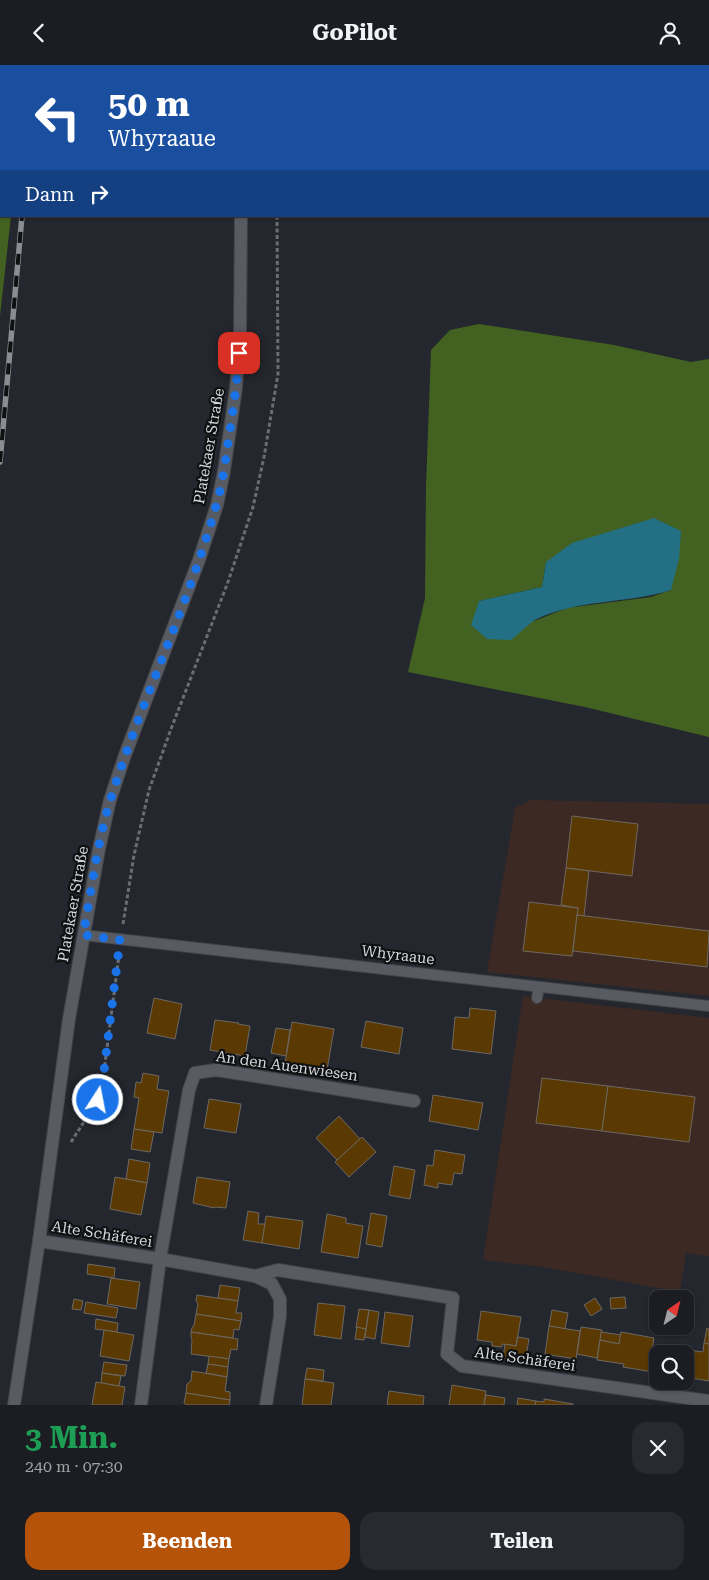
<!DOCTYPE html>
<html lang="de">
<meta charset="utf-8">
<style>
body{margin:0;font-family:"Roboto Serif",serif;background:#282a2f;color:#f1f3f6;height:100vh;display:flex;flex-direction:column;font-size:19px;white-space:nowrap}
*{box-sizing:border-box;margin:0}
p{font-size:16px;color:#a0a2a5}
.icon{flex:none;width:28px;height:28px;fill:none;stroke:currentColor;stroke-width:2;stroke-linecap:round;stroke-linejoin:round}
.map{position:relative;height:1340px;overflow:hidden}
.panel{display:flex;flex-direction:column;background:#1b1d22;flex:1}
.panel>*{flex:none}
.top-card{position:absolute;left:0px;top:0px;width:710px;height:152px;box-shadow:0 1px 4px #0004,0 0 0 1px #393b40;background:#1a4fa0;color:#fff;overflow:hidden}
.needle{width:32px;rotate:35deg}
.buttons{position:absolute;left:649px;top:1225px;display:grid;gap:10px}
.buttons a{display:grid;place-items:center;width:45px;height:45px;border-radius:10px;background:#1b1d22;box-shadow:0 1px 4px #0004,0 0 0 1px #393b40;font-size:25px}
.pin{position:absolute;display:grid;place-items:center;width:42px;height:42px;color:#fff;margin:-21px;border-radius:10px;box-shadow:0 2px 8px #0006}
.me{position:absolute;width:55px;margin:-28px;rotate:11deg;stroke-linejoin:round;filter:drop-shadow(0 0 4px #0008)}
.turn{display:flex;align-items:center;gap:18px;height:105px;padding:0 25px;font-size:22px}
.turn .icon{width:65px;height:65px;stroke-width:2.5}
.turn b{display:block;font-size:35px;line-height:42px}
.then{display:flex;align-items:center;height:48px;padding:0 25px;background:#0003;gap:10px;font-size:19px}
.round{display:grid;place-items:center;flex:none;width:52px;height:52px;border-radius:15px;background:#282a2f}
.head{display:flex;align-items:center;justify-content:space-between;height:85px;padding:0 25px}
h1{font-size:30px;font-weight:700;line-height:38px;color:#1e9e55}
.cta{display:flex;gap:10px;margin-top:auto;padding:10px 25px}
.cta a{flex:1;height:58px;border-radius:15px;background:#b45309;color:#fff;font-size:20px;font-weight:700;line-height:58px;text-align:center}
.cta a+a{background:#282a2f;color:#f1f3f6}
header{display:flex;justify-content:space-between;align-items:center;height:65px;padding:0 25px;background:#1b1d22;font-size:22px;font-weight:700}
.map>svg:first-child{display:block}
.commercial{fill:#3c2924}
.forest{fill:#436222;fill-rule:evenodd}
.water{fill:#236f84}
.building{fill:#5a3902;stroke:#6d6862}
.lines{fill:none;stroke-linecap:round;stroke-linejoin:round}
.service-casing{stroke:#424448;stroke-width:12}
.minor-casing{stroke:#424448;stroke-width:14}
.path{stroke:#6a6d72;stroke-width:3;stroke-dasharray:4 2.5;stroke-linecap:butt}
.service{stroke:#595b62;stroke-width:10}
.minor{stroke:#595b62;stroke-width:12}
.rail-casing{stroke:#8b8d92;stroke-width:5.5}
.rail{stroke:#0f1012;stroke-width:4;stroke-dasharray:11;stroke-linecap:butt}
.route{stroke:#1a73e8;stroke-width:9;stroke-dasharray:0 16.2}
.labels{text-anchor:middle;stroke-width:4.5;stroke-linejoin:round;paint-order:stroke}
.street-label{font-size:15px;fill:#d5d7db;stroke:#0f1012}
</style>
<header><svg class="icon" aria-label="back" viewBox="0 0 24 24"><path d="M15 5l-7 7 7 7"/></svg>GoPilot<svg class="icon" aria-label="person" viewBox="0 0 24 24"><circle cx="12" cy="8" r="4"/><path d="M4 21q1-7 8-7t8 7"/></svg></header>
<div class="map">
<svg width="709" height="1340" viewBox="0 0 709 1340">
<rect width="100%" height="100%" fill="#24272d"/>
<g class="commercial">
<polygon points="531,735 709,739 709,931 487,907 515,743"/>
<polygon points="523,931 709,953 709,1191 686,1188 680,1227 544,1202 483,1195"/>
</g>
<g class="forest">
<polygon points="0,0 24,0 24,1 1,1 1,151 11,151 0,251"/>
<path d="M479,259L614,280L691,297L709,294V672L585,642L408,607L425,533L426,422L431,285L450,265ZM546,497L671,525L651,532L567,543L534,556L479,536L542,522Z"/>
</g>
<path class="water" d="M654,453L681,466L679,494L671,525C627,539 576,534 535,555C527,560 519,569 511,575L487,574L471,560L479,536L542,522L546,497L572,478Z"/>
<g class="building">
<polygon points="572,751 638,759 632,811 566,803"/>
<polygon points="566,803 589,806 584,851 577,850 578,843 561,840"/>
<polygon points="529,837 578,843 572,891 523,886"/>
<polygon points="577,850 709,866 707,902 573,886"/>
<polygon points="154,933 182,939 175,974 147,968"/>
<polygon points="470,943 496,946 491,989 452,984 455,952 469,953"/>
<polygon points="215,955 239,958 238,959 250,961 245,991 210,985"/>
<polygon points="366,956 403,963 399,989 361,982"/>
<polygon points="292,957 334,964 327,1005 285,998"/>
<polygon points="276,963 290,965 286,991 271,988"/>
<polygon points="143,1008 159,1011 157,1024 169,1026 162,1068 134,1064 139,1033 134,1032 136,1017 141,1018"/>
<polygon points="542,1013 608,1021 602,1066 536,1058"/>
<polygon points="608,1021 695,1032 689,1077 602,1066"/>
<polygon points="433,1030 483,1038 478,1065 429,1056"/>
<polygon points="209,1034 241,1039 236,1068 204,1063"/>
<polygon points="339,1051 360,1074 337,1095 316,1073"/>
<polygon points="134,1064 154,1067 150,1087 131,1084"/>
<polygon points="362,1072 376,1087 349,1112 335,1097"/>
<polygon points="435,1085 465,1090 462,1109 454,1108 452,1120 438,1118 438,1123 424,1120 427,1100 433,1101"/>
<polygon points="129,1094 150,1098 147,1118 126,1114"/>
<polygon points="394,1101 415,1105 410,1134 389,1130"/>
<polygon points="115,1112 147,1118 141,1150 110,1144"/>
<polygon points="197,1112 230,1117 226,1143 215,1142 214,1143 193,1138"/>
<polygon points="248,1146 259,1148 258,1159 265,1159 262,1178 243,1175"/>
<polygon points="371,1148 387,1151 382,1182 366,1179"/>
<polygon points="327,1149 346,1153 346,1158 363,1161 358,1193 321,1187"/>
<polygon points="266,1151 303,1156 299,1184 262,1178"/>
<polygon points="88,1199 115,1203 114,1213 87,1209"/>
<polygon points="111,1213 140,1217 136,1244 107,1239"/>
<polygon points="220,1220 240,1223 238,1236 218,1233"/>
<polygon points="197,1230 238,1236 236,1248 242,1248 241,1256 196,1249 198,1239 196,1236"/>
<polygon points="625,1232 626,1243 611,1244 610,1233"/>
<polygon points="595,1233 602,1244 591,1251 584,1240"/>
<polygon points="74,1234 83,1236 81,1245 72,1244"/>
<polygon points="86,1237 118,1243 116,1253 84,1248"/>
<polygon points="318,1238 345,1241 341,1274 314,1270"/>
<polygon points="359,1244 369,1245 366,1264 356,1263"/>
<polygon points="369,1245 379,1247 375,1274 365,1272"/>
<polygon points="552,1245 568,1248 565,1264 549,1261"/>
<polygon points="481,1246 521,1252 516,1281 502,1279 502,1282 492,1281 492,1277 477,1275"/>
<polygon points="385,1247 413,1251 409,1282 381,1278"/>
<polygon points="196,1249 241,1256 239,1265 234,1264 233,1273 191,1267 192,1263 194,1260"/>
<polygon points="96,1254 118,1258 117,1267 95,1264"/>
<polygon points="549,1261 580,1266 576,1294 545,1289"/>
<polygon points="357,1262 366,1264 364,1275 355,1274"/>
<polygon points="581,1262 602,1265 597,1293 577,1289"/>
<polygon points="707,1263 709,1264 709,1279 704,1278"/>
<polygon points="104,1265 134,1270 129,1296 100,1291"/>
<polygon points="191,1267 238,1274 237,1285 231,1284 229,1294 191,1289 192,1275 191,1272"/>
<polygon points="601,1267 621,1270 619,1279 600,1275"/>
<polygon points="621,1267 654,1273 652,1285 657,1286 653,1307 623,1302 624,1299 597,1295 600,1275 619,1279"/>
<polygon points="518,1272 529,1274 525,1297 503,1293 505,1279 516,1281"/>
<polygon points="704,1278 709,1279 709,1316 685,1312 685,1289 675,1289 676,1283 703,1287"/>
<polygon points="209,1291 229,1294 228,1302 208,1299"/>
<polygon points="104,1297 127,1300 125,1311 102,1308"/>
<polygon points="208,1299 228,1302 227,1312 206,1308"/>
<polygon points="307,1303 324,1305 323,1316 305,1314"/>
<polygon points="192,1306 227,1312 225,1326 230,1327 230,1335 186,1328 187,1319 191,1316"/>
<polygon points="102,1308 121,1311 119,1321 101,1318"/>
<polygon points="305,1314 334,1318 331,1340 302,1340"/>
<polygon points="96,1317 125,1322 122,1340 92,1340"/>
<polygon points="452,1320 486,1326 484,1340 449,1340"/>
<polygon points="389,1326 424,1331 423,1340 387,1340"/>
<polygon points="186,1328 230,1335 229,1340 186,1340 184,1338"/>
<polygon points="486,1330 505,1333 504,1340 484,1340"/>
<polygon points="518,1333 536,1336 535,1340 517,1340"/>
<polygon points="544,1334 573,1339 573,1340 535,1340 536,1336 544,1337"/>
</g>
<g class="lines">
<g class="service-casing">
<g id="service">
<polyline points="83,870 709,941"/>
<polyline points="537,933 539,922"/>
</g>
</g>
<g class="minor-casing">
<g id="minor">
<polyline points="242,1 242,0"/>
<polyline points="39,1176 160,1194 255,1211 272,1219 280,1234 280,1251 266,1340"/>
<polyline points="255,1211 278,1205 453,1233 447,1289 462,1301 709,1336"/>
<polyline points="14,1340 39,1176 69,954 99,784 110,735 125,690 199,495 217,440 224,406 236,323 240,270 241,151"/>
<polyline points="141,1340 160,1194 189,1025 195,1008 216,1005 414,1036"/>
</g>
</g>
<g class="path">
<polyline points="275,0 275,1"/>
<polyline points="123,859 134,790 149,725 171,664 228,517 253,442 264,392 278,309 277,151"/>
<polyline points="71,1077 98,1035 104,1006 119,890"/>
</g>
<use href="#service" class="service"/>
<use href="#minor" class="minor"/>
<g class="rail-casing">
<g id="rail">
<polyline points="37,1 37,0"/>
<polyline points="0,397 22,151"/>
</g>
</g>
<use href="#rail" class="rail"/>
</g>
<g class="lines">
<path class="route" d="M98,1035L104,1006L120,875L83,870C92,824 97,777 111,733C142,634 188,541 216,441C222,421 225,399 228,378C233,348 237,318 239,288"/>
</g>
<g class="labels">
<g class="street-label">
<text transform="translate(209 381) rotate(-80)" y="5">Platekaer Straße</text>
<text transform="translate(73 839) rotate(-80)" y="5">Platekaer Straße</text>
<text transform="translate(398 890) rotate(7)" y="5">Whyraaue</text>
<text transform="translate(287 1001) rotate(8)" y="5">An den Auenwiesen</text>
<text transform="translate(102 1169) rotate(9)" y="5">Alte Schäferei</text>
<text transform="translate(525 1294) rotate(8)" y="5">Alte Schäferei</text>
</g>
</g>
</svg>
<div class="buttons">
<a><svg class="needle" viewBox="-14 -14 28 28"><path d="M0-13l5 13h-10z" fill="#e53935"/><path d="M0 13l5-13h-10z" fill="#a0a2a5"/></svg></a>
<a><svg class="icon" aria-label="search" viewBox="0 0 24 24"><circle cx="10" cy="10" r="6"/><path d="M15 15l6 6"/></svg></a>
</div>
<div class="pin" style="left:239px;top:288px;background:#d93025"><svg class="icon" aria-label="arrive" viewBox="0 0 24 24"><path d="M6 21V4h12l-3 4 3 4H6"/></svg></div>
<svg class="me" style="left:98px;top:1035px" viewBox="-20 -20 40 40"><circle r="17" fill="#1a73e8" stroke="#fff" stroke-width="3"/><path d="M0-11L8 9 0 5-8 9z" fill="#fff"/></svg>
<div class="top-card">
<div class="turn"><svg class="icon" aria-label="left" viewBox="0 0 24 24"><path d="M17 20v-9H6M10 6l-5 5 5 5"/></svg><div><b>50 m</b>Whyraaue</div></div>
<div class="then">Dann<svg class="icon" aria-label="right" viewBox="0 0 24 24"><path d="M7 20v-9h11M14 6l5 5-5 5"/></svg></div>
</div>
</div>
<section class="panel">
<div class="head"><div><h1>3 Min.</h1><p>240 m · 07:30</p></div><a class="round"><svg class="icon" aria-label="close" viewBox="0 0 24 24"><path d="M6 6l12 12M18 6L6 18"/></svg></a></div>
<div class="cta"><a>Beenden</a><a>Teilen</a></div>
</section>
